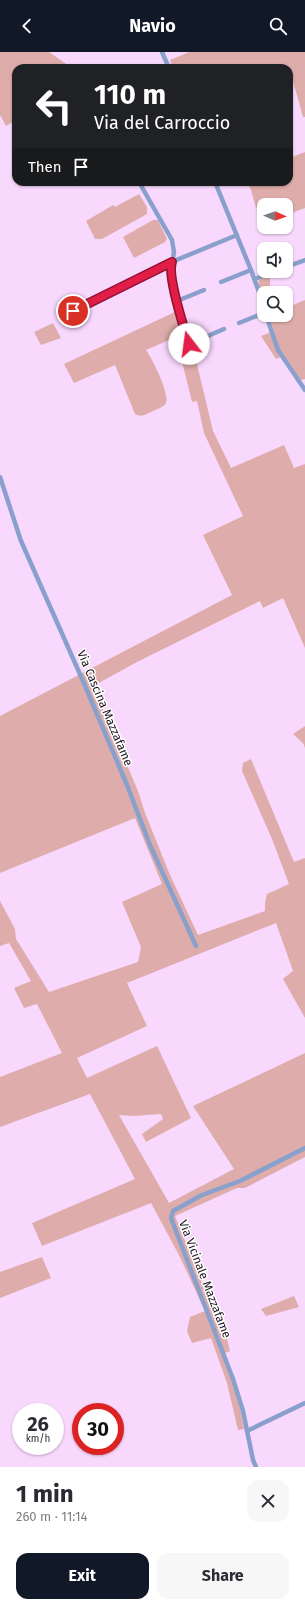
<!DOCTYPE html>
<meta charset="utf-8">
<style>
body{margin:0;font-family:"Fira Sans",sans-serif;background:#f7f7f7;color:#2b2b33;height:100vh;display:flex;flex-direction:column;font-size:15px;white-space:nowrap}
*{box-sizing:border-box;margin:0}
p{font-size:13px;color:#7c7c81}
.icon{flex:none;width:22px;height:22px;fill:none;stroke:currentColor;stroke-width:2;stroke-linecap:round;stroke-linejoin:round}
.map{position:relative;height:1415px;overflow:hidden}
.sheet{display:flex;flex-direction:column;background:#fff;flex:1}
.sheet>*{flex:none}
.banner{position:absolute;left:12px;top:12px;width:281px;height:122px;border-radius:12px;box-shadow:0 1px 3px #0004;background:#202124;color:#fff;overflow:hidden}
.needle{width:26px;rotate:92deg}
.fabs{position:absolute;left:257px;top:146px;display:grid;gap:8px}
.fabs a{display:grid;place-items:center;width:36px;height:36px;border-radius:8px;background:#fff;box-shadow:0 1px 3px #0004;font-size:20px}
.speed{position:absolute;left:12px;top:1351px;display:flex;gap:8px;font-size:20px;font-weight:700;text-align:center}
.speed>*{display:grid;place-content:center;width:52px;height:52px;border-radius:50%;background:#fff;box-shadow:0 1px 3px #0004;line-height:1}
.speed small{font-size:10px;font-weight:400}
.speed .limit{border:6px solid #d22;background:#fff;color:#111}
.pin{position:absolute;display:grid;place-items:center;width:34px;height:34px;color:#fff;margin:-17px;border:2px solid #fff;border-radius:50%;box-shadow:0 1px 4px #0007}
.me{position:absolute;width:44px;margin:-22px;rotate:345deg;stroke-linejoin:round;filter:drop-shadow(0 0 3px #0008)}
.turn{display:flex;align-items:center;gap:14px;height:84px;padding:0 16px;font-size:18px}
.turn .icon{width:52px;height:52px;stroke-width:2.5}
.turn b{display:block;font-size:28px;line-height:34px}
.then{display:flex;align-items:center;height:38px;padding:0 16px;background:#0003;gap:8px;font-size:15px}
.round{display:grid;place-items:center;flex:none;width:42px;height:42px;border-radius:12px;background:#f7f7f7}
.summary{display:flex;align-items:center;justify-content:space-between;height:68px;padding:0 16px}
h1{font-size:24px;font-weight:700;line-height:30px}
.button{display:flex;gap:8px;margin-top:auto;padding:8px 16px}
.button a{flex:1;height:46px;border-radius:12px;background:#111827;color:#fff;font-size:16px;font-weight:700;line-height:46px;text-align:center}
.button a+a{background:#f7f7f7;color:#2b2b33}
header{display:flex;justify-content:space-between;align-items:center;height:52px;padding:0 16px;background:#111827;color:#fff;font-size:18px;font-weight:700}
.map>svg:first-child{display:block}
.green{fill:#deacaa}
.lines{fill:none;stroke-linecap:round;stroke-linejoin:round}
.street{stroke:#88a0cb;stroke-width:4.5}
.route-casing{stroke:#92132f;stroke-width:10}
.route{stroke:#e11d48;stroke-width:7}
.labels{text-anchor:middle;stroke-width:3;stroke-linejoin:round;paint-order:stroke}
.street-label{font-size:12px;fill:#1d121f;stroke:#fff}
</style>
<header><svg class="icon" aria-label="back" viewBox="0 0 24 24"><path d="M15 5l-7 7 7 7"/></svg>Navio<svg class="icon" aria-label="search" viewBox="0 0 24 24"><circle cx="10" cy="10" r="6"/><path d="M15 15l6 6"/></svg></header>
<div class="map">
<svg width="305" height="1415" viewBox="0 0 305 1415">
<rect width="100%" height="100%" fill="#f9d8fe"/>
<g class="green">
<polygon points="0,0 49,0 72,16 16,16 16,68 6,74 0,63"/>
<polygon points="189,0 305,0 305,65 303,65 291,22 289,21 289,16 173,16 170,8"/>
<polygon points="305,100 305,156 286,163 286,153 264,153 256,156 251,138 247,130 289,130 289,106"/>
<polygon points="139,142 147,155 147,162 102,187 95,187 86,169 113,153 115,155"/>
<polygon points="153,168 158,168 167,187 165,190 134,206 123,185"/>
<polygon points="270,222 270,235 273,241 264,241 264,250 258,233 259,228"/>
<polygon points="305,248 305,327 301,328 284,304 276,307 261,284 274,279 270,269 274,266 273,263 286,263 286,256"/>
<path d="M177,259L188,310L196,308L213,379L231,416L284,393L294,416L305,412V596L283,546L263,556L260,549L137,610L95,633V638L138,739L145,761L170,823L198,883L265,859V851L267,842L289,832L272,787L242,719L243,711L251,707L294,810L305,806V966L283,927L293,919L276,871L127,931L147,974L77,1006L87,1026L157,994L191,1066L146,1090L142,1082L163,1067L161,1062L133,1064L119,1063L169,1151L234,1117L193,1054L305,1001V1105L245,1136H237L175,1164L202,1231L212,1240L224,1275L230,1299L222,1302C232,1327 240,1351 244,1377L238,1378L227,1331L211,1286L192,1291L187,1279L190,1265L205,1259L180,1205L151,1151L42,1194L32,1171L135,1127L90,1042L0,1075V1025L62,1001L37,952L24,956L14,936L31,929L9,891L0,894V849L15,877L16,887L49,940L138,910L141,895L122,850L162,832L135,766L0,821V664L232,543L203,483L243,464L204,381L197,349L192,350L176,285L146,298C152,306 170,342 166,351C164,355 157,357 153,359C147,362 141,366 135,362L115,313L74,331L64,312Z"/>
<polygon points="53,271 61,286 41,293 34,280"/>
<polygon points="305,674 305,696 303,691 293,682"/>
<polygon points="42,1205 51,1226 0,1246 0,1220"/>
<polygon points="294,1244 299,1255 266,1264 261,1257"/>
</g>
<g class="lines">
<g class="street">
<polyline points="162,0 169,16"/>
<polyline points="139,130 172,188 174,200 171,218 177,248 189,292 224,277"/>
<polyline points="215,130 251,218 264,254"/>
<polyline points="95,132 98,130"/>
<polyline points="286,215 305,208"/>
<polyline points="255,227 276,219"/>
<polyline points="221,230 251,218"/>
<polyline points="177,249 204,238"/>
<polyline points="73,259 174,209 237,183"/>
<polyline points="266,263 278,298 305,338"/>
<polyline points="239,271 264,261"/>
<polyline points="0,425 21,489 83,629 127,733 150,793 196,894"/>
<polyline points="247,1379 305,1351"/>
<polyline points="256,1415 253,1408 243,1359 233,1327 171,1166 173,1159 202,1143 240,1129 305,1096"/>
</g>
</g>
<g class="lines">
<g class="route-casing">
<path id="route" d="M73,259L172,210C167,224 184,276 189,292"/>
</g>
<use href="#route" class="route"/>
</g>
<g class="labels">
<g class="street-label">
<text transform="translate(105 656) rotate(67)" y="4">Via Cascina Mazzafame</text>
<text transform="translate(205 1227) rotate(69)" y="4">Via Vicinale Mazzafame</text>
</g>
</g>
</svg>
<div class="fabs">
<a><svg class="needle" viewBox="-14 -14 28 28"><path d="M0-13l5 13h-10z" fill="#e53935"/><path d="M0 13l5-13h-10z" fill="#7c7c81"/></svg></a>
<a><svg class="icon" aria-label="sound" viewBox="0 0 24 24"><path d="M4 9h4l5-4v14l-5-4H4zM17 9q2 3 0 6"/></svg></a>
<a><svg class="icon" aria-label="search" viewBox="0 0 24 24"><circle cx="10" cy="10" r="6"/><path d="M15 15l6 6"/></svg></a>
</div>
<div class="speed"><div>26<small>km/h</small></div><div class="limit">30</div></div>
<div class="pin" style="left:73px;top:259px;background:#d93025"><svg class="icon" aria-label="arrive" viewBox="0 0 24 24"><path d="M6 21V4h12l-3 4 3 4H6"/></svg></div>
<svg class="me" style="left:189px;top:292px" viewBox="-20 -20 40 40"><circle r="19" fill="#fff"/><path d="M0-13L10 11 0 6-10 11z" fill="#e11d48"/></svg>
<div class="banner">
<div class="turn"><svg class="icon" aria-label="left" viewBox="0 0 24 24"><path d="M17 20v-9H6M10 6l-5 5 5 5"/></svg><div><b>110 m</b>Via del Carroccio</div></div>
<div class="then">Then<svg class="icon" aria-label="arrive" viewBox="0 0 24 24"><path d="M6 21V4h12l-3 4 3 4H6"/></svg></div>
</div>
</div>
<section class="sheet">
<div class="summary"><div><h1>1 min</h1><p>260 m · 11:14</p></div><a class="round"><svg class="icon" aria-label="close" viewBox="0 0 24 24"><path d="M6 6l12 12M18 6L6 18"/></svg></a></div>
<div class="button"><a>Exit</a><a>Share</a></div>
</section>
